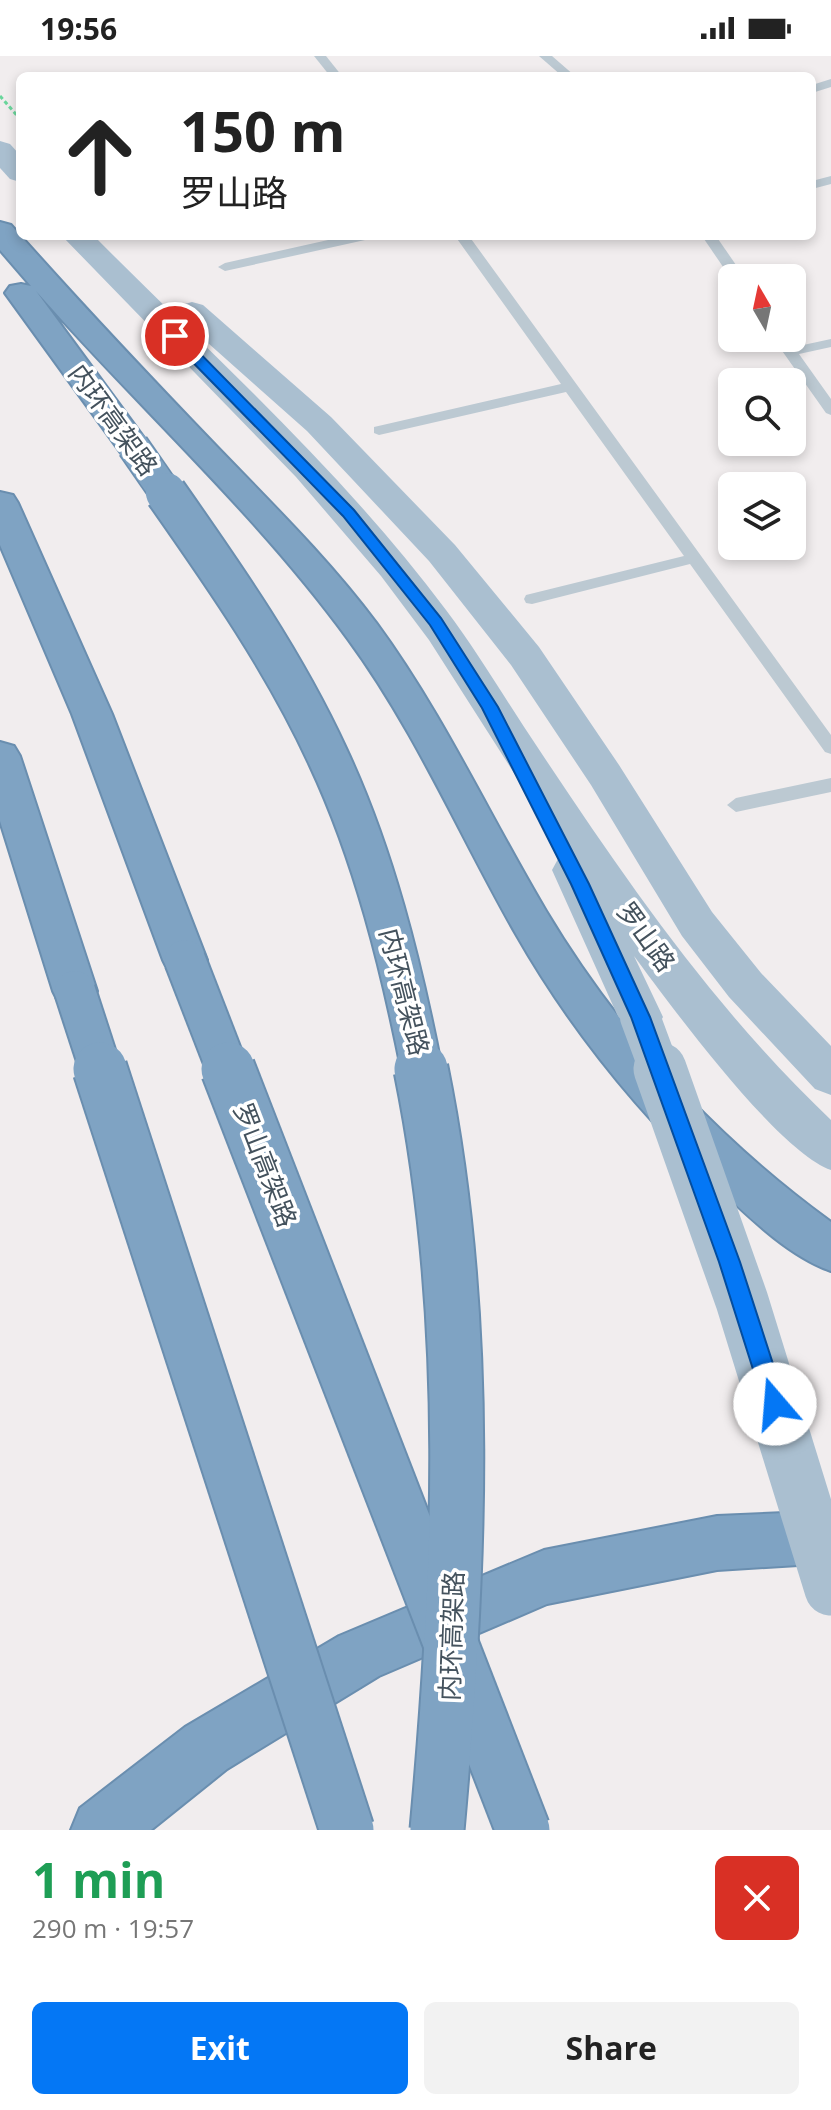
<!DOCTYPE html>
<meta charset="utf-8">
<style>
body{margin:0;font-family:"Open Sans","Noto Sans SC",sans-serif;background:#f2f2f2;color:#222;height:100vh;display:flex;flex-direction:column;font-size:30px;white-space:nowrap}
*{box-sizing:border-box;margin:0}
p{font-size:26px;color:#767676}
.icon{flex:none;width:44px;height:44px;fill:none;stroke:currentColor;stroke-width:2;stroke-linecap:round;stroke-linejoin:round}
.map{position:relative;height:1774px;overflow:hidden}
.details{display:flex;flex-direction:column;background:#fff;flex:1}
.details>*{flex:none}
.banner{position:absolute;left:16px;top:16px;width:800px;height:168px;border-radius:12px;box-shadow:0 4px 12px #0003;background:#fff;color:#222;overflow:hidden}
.needle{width:52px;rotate:351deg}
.controls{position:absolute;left:718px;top:208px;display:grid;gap:16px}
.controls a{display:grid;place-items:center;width:88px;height:88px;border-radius:12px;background:#fff;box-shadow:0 4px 12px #0003;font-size:40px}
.pin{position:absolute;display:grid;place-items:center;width:68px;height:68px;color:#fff;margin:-34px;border:4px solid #fff;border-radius:50%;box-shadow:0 2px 8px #0007}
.me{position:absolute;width:88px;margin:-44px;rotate:342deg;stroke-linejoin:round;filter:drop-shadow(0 0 6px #0008)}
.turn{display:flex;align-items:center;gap:28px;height:168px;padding:0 32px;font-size:36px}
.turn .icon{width:104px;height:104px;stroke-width:2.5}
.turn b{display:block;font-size:56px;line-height:68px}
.round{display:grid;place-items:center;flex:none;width:84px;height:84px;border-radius:12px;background:#f2f2f2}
.summary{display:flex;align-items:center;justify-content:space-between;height:136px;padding:0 32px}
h1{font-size:48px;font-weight:700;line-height:60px;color:#1e9e55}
.primary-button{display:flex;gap:16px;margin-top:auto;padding:16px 32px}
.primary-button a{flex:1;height:92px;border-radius:12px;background:#0477f5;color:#fff;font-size:32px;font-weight:700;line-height:92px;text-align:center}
.primary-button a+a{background:#f2f2f2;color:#222}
.status{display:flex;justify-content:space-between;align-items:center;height:56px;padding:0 40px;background:#fff;direction:ltr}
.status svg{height:22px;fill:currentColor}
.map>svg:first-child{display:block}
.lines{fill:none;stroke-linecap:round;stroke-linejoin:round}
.highway-casing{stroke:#6a8eaf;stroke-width:4}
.path{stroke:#6ad69c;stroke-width:3;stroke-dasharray:4 3;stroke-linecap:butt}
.lane{fill:#bcc9d2;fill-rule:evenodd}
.primary{fill:#aabfd0;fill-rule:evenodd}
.highway{fill:#7fa3c3;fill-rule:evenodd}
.highway-bridge-far2-casing{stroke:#6a8eaf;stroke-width:34;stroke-linecap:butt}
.highway-bridge-far1-casing{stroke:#6a8eaf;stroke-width:44;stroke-linecap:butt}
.highway-bridge-casing{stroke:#6a8eaf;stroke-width:57;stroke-linecap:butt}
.primary-bridge-far1{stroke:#aabfd0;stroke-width:40}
.primary-bridge{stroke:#aabfd0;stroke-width:53}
.highway-bridge-far2{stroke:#7fa3c3;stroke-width:31}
.highway-bridge-far1{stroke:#7fa3c3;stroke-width:40}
.highway-bridge{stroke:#7fa3c3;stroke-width:53}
.route{fill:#0477f5;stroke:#034d9f;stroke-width:2}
.labels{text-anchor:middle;stroke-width:7;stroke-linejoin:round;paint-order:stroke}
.street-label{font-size:26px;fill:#44525d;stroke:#fff}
</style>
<div class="status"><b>19:56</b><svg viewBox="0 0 49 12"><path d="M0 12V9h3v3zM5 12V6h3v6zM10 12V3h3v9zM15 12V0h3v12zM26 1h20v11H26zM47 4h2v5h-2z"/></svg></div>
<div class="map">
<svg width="831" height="1774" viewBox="0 0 831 1774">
<rect width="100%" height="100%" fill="#f1edee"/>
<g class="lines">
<g class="highway-casing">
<g id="highway">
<path d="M0,166L11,169C78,245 149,320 219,393C274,450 330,505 377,568C443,658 489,759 546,855C619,977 716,1082 831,1166V1215C788,1200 747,1159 714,1128C636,1054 569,971 516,878C460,780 415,674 348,583C256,457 138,351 36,235L150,390L145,397L133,400L121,397L5,237L10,230L21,228L31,230L0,194Z"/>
<polygon points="0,436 13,439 18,447 112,658 207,904 201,916 185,921 169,916 163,904 72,658 0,489"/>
<polygon points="0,686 14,690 20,700 97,935 91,947 75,952 59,947 53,935 0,765"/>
<polygon points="831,1455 831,1507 717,1514 547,1548 379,1620 227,1713 151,1774 71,1774 80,1752 185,1671 339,1580 544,1494 717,1460"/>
</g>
</g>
<polyline class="path" points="0,40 20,63"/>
<g class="lane">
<polygon points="314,0 326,0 342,20 330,20"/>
<polygon points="539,0 552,0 575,20 562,20"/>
<polygon points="831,23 831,31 812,37 812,29"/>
<polygon points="831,120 831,128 812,133 812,125"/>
<polygon points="346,180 372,180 365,184 225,215 218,211 225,207"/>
<polygon points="455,180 469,180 831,679 831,698 825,696 690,508 532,548 526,547 524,543 526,539 684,500 566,336 379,379 374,377 374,371 561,328"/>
<polygon points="702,180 716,180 745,222 732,224"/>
<polygon points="773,282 787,282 794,291 831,283 831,291 799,298 831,343 831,359 826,357"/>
<polygon points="831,722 831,736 736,756 727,749 736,742"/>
</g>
<g class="primary">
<polygon points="0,85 10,88 20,99 20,126 10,123 0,112"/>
<path d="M62,180H94C215,302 343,416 446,554C480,599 508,648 540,695C627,826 716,955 831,1064V1114C777,1095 671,950 634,900L663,961L656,974L640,979L624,974L552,814L558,803L567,800L429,584L381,520L296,421Z"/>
<polygon points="192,246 203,249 331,361 455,489 539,591 619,709 712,856 761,917 831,990 831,1039 815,1033 729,941 682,880 591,729 511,609 429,505 307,375 181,263 176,256 181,249"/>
</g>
<use href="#highway" class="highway"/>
<g class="highway-bridge-far2-casing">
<polyline id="highway-bridge-far2" points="133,390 167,439"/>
</g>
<g class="highway-bridge-far1-casing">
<g id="highway-bridge-far1">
<path d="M166,437C225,521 285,607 328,701C374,799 401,909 422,1015"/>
<polyline points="185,904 228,1015"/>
<polyline points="75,935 101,1015"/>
</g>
</g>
<g class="highway-bridge-casing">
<g id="highway-bridge">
<polyline points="100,1013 347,1774"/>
<polyline points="228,1013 523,1774"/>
<path d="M421,1013C472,1264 460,1521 437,1774"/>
</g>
</g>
<polyline class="primary-bridge-far1" points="640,961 660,1015"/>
<polyline class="primary-bridge" points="660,1013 742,1245 831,1533"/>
<use href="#highway-bridge-far2" class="highway-bridge-far2"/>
<use href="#highway-bridge-far1" class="highway-bridge-far1"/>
<use href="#highway-bridge" class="highway-bridge"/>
</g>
<polygon class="route" points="170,277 180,277 354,454 441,562 498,651 589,828 650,961 740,1206 786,1348 783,1355 775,1358 767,1355 764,1348 719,1206 631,961 571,828 482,652 430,569 343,460 170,283"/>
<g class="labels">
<g class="street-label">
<text transform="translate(113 364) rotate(54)" y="9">内环高架路</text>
<text transform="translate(646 881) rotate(54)" y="9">罗山路</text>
<text transform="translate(404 936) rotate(76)" y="9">内环高架路</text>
<text transform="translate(265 1109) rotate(69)" y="9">罗山高架路</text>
<text transform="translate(452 1580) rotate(-88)" y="9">内环高架路</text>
</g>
</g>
</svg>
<div class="controls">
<a><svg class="needle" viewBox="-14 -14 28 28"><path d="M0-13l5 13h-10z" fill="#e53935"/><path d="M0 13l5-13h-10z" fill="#767676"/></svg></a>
<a><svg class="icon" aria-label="search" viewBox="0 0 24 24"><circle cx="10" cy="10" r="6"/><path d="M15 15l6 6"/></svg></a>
<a><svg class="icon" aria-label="layers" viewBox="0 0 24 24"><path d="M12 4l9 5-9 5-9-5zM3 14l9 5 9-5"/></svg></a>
</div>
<div class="pin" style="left:175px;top:280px;background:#d93025"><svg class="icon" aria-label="arrive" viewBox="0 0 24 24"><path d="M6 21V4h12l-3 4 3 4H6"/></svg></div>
<svg class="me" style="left:775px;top:1348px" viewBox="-20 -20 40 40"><circle r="19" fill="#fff"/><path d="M0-13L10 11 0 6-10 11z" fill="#0477f5"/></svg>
<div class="banner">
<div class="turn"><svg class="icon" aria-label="ahead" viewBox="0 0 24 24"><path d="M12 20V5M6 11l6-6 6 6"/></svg><div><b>150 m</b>罗山路</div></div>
</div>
</div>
<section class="details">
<div class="summary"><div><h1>1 min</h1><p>290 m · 19:57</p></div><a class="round" style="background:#d93025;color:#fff"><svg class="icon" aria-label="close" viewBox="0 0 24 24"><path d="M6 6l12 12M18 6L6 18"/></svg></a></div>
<div class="primary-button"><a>Exit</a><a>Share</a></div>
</section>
